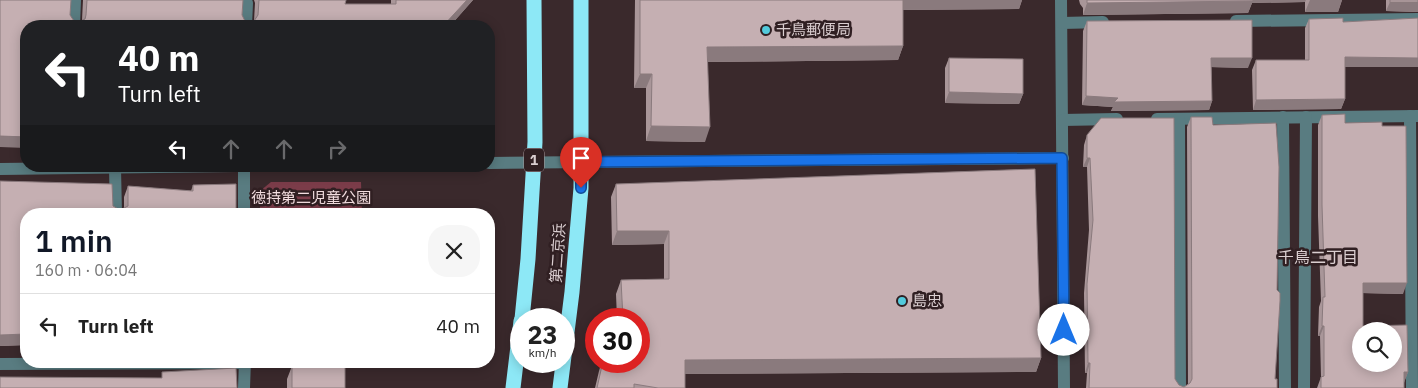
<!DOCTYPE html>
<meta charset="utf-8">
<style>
body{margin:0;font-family:"IBM Plex Sans","Noto Sans JP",sans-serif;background:#f6f6f6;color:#222;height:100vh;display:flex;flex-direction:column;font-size:19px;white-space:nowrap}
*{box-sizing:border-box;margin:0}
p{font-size:16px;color:#767676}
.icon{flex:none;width:28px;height:28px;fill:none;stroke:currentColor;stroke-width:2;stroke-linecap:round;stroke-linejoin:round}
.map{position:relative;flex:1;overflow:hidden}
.sheet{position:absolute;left:20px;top:208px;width:475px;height:160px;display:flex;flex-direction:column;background:#fff;border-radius:20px;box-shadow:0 2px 12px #0003}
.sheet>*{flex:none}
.hud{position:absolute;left:20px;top:20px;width:475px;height:152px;border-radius:20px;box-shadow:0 2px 12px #0003;background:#202124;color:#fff;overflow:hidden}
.controls{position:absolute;left:1352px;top:322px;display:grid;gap:10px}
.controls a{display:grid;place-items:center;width:50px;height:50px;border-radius:50%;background:#fff;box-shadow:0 2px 12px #0003;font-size:25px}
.speed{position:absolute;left:510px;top:308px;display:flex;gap:10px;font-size:25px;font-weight:700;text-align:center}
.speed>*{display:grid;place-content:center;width:65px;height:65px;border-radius:50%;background:#fff;box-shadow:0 2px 12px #0003;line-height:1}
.speed small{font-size:12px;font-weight:400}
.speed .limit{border:8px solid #d22;background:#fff;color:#111}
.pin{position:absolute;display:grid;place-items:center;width:42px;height:42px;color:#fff;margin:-51px -21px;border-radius:50% 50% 50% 0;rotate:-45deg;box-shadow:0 0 5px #0007}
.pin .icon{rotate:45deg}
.me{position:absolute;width:55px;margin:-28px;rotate:0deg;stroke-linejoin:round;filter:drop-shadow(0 0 4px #0008)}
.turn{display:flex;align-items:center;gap:18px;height:105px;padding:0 15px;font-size:22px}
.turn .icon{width:65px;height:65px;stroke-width:2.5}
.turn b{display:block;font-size:35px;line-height:42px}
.lanes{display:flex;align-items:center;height:48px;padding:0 15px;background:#0003;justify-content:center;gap:25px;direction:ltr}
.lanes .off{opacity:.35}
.round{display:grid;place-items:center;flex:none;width:52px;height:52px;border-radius:20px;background:#f6f6f6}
.summary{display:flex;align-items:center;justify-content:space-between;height:85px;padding:0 15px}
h1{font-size:30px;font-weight:600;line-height:38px;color:#111827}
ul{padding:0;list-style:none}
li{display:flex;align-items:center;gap:15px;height:65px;padding:0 15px;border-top:1px solid #e0e0e0}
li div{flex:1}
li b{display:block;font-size:19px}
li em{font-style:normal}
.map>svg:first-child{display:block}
.green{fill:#7b3c49}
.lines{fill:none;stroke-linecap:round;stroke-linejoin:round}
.minor{stroke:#597c81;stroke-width:12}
.highway{stroke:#8de8f6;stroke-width:15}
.wall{fill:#a99699}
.shaded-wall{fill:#8a7a7d}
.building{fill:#c5afb2;stroke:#8a7a7d;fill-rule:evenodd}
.route-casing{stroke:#114b97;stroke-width:12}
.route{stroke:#1a73e8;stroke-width:9}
.poi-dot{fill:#53cadc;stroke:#301f22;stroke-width:2}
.labels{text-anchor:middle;stroke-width:5;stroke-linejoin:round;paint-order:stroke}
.shield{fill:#301f22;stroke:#a79a9c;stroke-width:1}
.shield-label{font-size:14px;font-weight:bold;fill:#daced0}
.poi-label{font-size:15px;fill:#daced0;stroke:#301f22;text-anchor:start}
.park-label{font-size:15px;fill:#f2dddf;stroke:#301f22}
.street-label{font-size:15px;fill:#daced0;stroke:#301f22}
.neighbourhood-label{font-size:16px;fill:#daced0;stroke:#301f22}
</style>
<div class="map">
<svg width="1418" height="388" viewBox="0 0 1418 388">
<rect width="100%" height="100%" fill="#3a292c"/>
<polygon class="green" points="271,182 361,182 362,214 260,214 260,191"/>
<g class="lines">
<g class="minor">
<polyline points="1061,0 1064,388"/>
<polyline points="1236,21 1418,19"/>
<polyline points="1062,23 1103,22"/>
<polyline points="74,26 75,0"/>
<polyline points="246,26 247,3"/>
<polyline points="1410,116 1412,388"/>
<polyline points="1283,117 1285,388"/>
<polyline points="1157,119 1418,116"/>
<polyline points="1179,119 1180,388"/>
<polyline points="1062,120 1117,119"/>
<polyline points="489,163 1063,158"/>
<polyline points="244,166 244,214"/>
<polyline points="115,168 116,214"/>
<polyline points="0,169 236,166"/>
<polyline points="0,364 245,363"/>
<polyline points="244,388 245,361"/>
<polyline points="1304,388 1306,117"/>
</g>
<g class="highway">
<polyline points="522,319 528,259 535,142 534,0"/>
<polyline points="513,388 521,321"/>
<polyline points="560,388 572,292 581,188 581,0"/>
</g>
</g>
<g class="wall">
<polygon points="83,0 243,0 242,15 245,21 250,22 254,21 255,3 254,0 346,0 345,4 391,4 391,0 473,0 450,26 26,26 70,15 74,21 78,22 82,20"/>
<polygon points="635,0 1022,0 1019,9 903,10 903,46 898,60 708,62 705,142 646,141 646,88 634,88"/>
<polygon points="1079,0 1342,0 1338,12 1305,12 1305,2 1252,3 1248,13 1083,15 1083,8 1080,4"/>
<polygon points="1386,0 1418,0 1418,12 1386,11"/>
<polygon points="1418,18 1418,67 1345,67 1345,99 1341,109 1253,110 1252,70 1256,60 1305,60 1305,28 1309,19 1343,22"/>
<polygon points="1087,21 1248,68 1211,67 1212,101 1209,110 1111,111 1113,107 1082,105 1083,31"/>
<polygon points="949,58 1023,94 1019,104 945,103 945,68"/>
<polygon points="1322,115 1345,123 1382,126 1403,294 1363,293 1363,326 1408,372 1404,382 1404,388 1317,388 1321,377 1320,336 1318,336 1319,307 1321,301 1318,216 1318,125"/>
<polygon points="1191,117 1213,125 1277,388 1086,388 1087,373 1085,373 1084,293 1089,230 1087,167 1083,167 1084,145 1087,135 1175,379 1179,385 1184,387 1188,384 1187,127"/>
<polygon points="0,181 113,206 120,210 124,208 124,197 128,186 191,191 193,185 236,214 26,214 26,345 0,346"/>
<polygon points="616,184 1041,358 1036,372 685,374 685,388 595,388 599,371 602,361 639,361 639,319 617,319 616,294 621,280 664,279 664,244 612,245 611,197"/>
<polygon points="299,361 345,361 345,388 287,388 287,379 292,366 299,365"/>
</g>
<g class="shaded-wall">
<polygon points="467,0 473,0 450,26 443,26"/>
<polygon points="901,0 1022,0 1019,9 897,10"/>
<polygon points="1249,0 1306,0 1305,2 1252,3 1248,13 1083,15 1087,3"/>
<polygon points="1310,0 1342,0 1338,12 1305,12"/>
<polygon points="1390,2 1418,2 1418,12 1386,11"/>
<polygon points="903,46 898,60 702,62 707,47"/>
<polygon points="1345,57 1418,58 1418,67 1341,67"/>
<polygon points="1211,58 1252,58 1248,68 1208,67"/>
<polygon points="640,74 652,74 646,88 634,88"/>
<polygon points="949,92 1023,94 1019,104 945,103"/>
<polygon points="1086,96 1212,101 1209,110 1111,111 1113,107 1082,105"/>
<polygon points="1345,99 1341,109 1253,110 1256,100"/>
<polygon points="651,126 710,127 705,142 646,141"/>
<polygon points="0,136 26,137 26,148 0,147"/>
<polygon points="1087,158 1090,158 1087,167 1083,167"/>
<polygon points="617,231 669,231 664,244 612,245"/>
<polygon points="1363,283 1407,283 1403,294 1359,293"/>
<polygon points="1322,326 1324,326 1320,336 1318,336"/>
<polygon points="26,334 26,345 0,346 0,335"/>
<polygon points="1041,358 1036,372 680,374 685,360"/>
<polygon points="1088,363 1090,363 1087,373 1085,373"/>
<polygon points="1404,372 1408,372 1404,383"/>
</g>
<g class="building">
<polygon points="0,0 71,0 70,15 74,21 78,22 85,19 86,15 87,0 243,0 242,15 245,21 250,22 254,21 258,15 259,0 346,0 345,4 396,4 396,0 467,0 443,26 26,26 26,137 0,136"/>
<polygon points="640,0 903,0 903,46 707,47 710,127 651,126 652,74 640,74"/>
<polygon points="1087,0 1253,0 1253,1 1087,3"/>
<rect x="1390" y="0" width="28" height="2"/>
<polygon points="1343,18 1343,22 1418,18 1418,58 1345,57 1345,99 1256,100 1256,60 1309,60 1309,19"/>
<polygon points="1252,20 1252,58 1211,58 1212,101 1114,102 1118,98 1086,96 1087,21"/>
<polygon points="949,58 1023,59 1023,94 949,92"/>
<path d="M1345,114V123L1382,122V126H1406L1407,283H1363V326L1407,325L1408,372H1404V388H1321V377L1324,376V326H1322L1323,297H1325L1322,205V115ZM1361,331H1394V364H1361Z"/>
<polygon points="1191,117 1212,117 1213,125 1276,123 1279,167 1277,290 1280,293 1280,301 1275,379 1277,379 1277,388 1089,388 1090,363 1088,363 1087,284 1093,220 1090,158 1087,158 1087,135 1101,118 1174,118 1175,379 1179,385 1184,387 1190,383 1192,379"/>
<polygon points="1035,169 1041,358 685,360 685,388 658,388 634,384 634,388 597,388 603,361 620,361 624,362 624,361 639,361 639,319 623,319 621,280 669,279 669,231 617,231 616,184"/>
<polygon points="0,181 112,184 113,206 120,210 128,206 128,186 193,191 193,185 236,184 236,214 26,214 26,334 0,335"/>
<polygon points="305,361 345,361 345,388 292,388 292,366 305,365"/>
<polygon points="236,368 237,388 0,388 0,377 162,378 162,372"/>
</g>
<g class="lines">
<g class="route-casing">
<polyline id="route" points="581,188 581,162 1062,158 1064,330"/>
</g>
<use href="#route" class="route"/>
</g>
<g class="poi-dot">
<circle cx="766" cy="30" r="5"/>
<circle cx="902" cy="301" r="5"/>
</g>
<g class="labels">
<rect class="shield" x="524" y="148.5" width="20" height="23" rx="4"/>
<g class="shield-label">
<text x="534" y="165">1</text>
</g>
<g class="poi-label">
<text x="776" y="35">千鳥郵便局</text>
<text x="912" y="306">島忠</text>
</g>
<g class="park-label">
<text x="311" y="203">徳持第二児童公園</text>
</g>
<g class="street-label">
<text transform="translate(558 253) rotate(-86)" y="5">第二京浜</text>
</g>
<g class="neighbourhood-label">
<text x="1318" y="263">千鳥二丁目</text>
</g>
</g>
</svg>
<div class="controls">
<a><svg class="icon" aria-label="search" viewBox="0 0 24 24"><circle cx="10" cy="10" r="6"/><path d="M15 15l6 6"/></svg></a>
</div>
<div class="speed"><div>23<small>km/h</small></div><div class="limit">30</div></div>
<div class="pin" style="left:581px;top:188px;background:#d93025"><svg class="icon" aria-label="arrive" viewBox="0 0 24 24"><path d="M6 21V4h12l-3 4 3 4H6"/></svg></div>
<svg class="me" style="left:1064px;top:330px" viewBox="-20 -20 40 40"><circle r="19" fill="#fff"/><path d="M0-13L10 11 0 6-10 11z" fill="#1a73e8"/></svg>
<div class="hud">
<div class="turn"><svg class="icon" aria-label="left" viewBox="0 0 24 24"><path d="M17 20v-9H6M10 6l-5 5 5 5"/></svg><div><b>40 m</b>Turn left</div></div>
<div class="lanes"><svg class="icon" aria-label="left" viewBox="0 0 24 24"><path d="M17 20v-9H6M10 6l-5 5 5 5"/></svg><svg class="icon off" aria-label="ahead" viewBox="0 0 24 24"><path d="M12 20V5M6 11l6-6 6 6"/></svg><svg class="icon off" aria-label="ahead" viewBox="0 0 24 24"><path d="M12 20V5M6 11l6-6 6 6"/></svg><svg class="icon off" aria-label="right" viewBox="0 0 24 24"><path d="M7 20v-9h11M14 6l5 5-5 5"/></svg></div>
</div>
<section class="sheet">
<div class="summary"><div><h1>1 min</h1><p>160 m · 06:04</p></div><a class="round"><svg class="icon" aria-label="close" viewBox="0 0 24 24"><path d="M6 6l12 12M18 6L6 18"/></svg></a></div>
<ul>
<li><svg class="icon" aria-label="left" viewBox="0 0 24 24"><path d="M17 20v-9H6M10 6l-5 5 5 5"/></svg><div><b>Turn left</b></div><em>40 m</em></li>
</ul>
</section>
</div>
